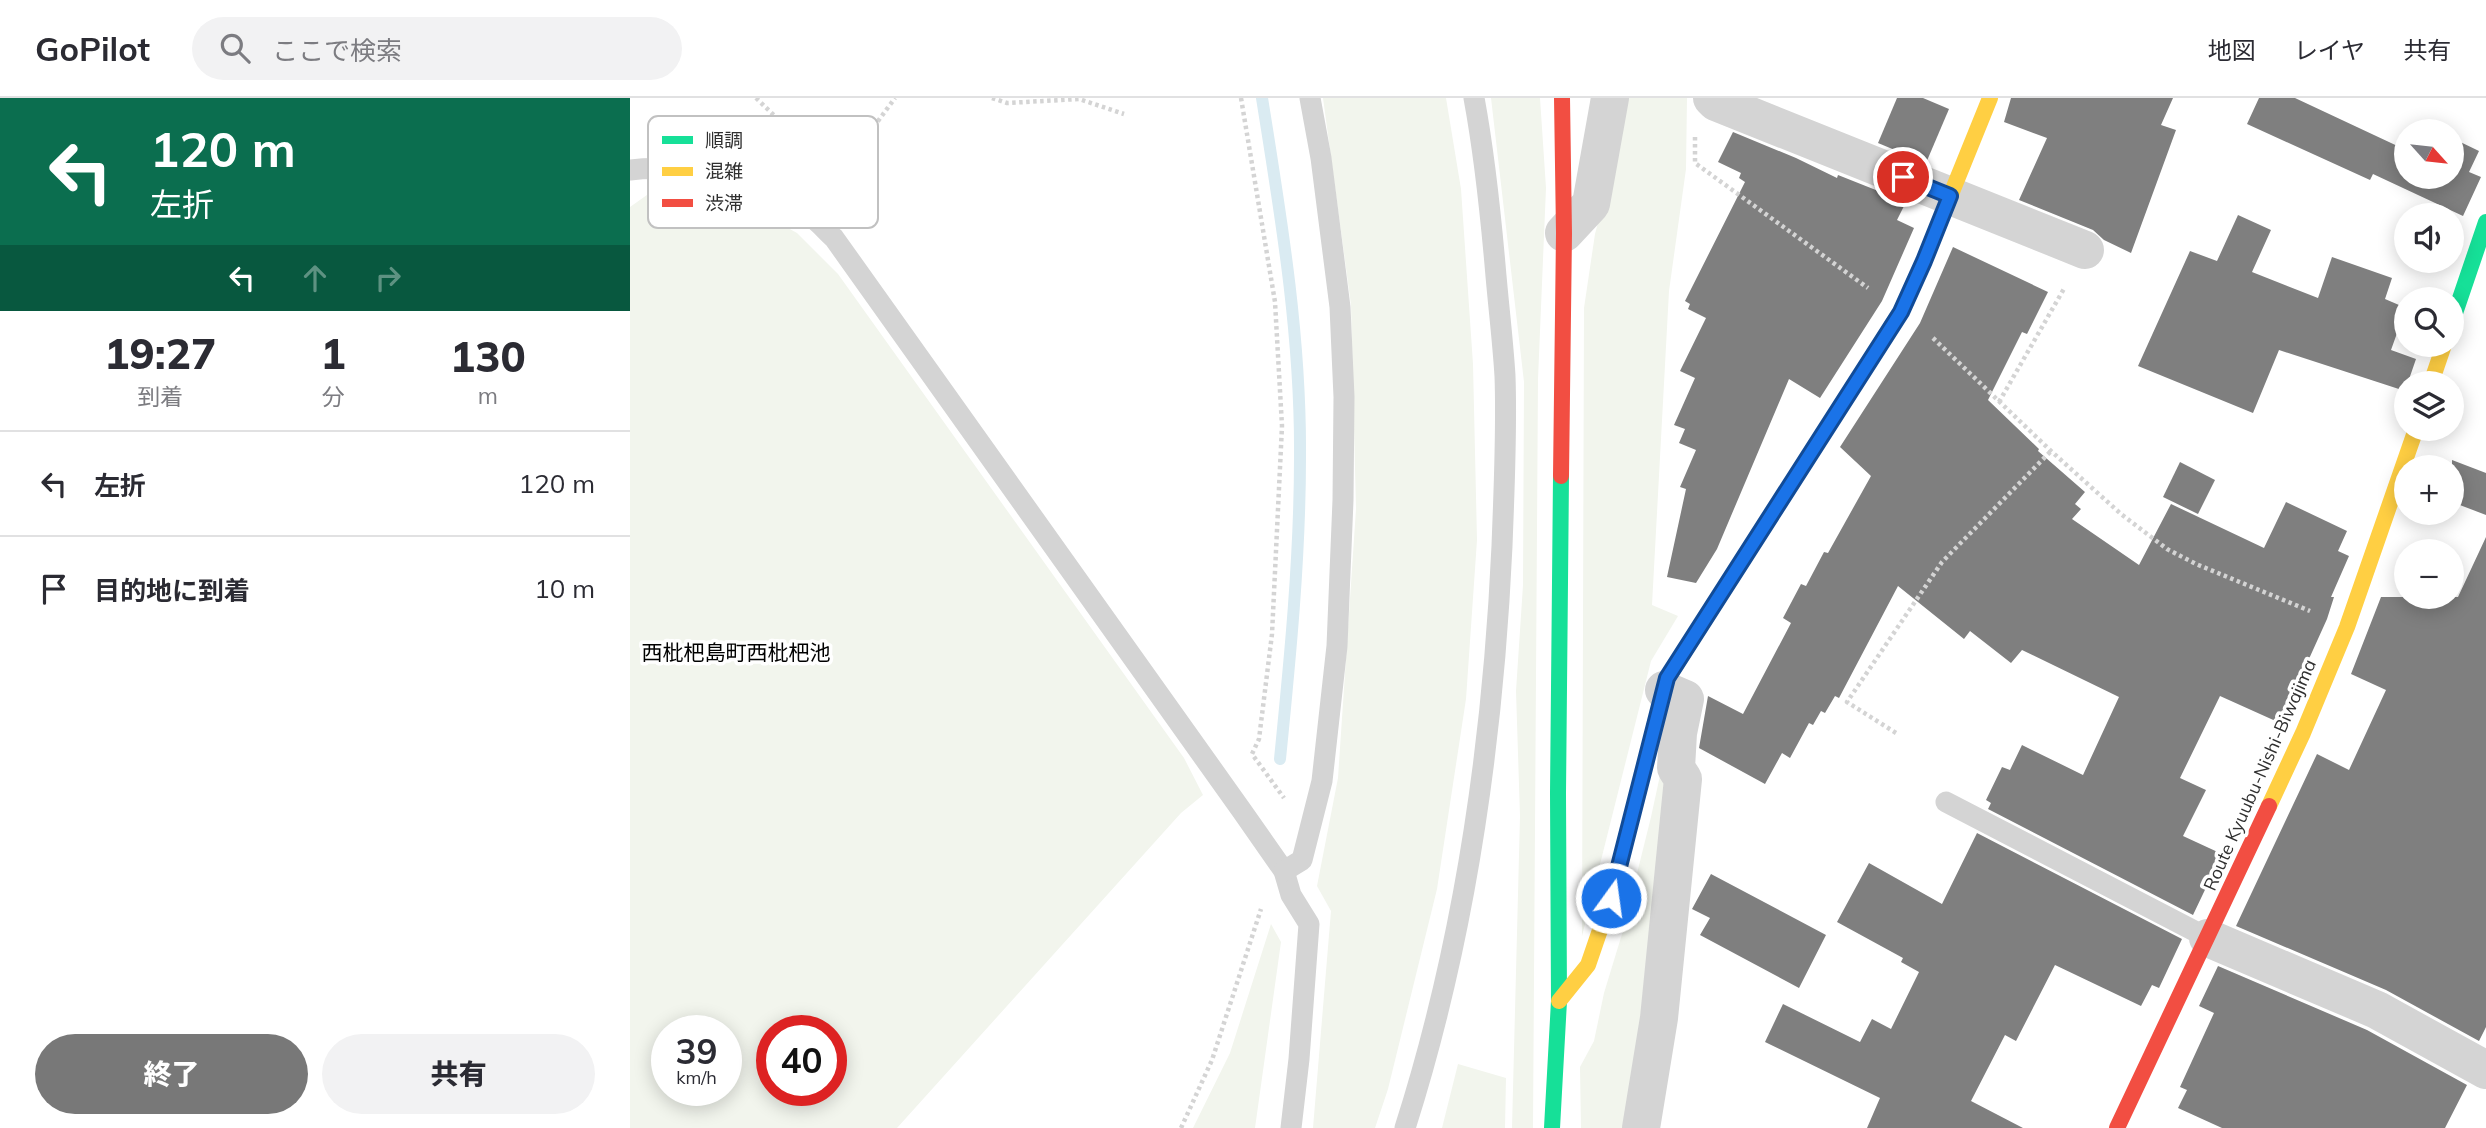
<!DOCTYPE html>
<html lang="ja">
<meta charset="utf-8">
<style>
body{margin:0;font-family:Mulish,"Noto Sans JP",sans-serif;background:#f2f2f3;color:#2b2b33;height:100vh;display:flex;flex-direction:column;font-size:26px;white-space:nowrap}
*{box-sizing:border-box;margin:0}
p{font-size:23px;color:#7c7c81}
.icon{flex:none;width:38px;height:38px;fill:none;stroke:currentColor;stroke-width:2;stroke-linecap:round;stroke-linejoin:round}
.map{position:relative;flex:1;overflow:hidden}
.drawer{display:flex;flex-direction:column;background:#fff;width:630px}
.drawer>*{flex:none}
.hud{background:#0b6e4f;color:#fff;overflow:hidden}
.needle{width:46px;rotate:117deg}
.fabs{position:absolute;left:1764px;top:21px;display:grid;gap:14px}
.fabs a{display:grid;place-items:center;width:70px;height:70px;border-radius:50%;background:#fff;box-shadow:0 4px 18px #0003;font-size:35px}
.speed{position:absolute;left:21px;top:917px;display:flex;gap:14px;font-size:35px;font-weight:700;text-align:center}
.speed>*{display:grid;place-content:center;width:91px;height:91px;border-radius:50%;background:#fff;box-shadow:0 4px 18px #0003;line-height:1}
.speed small{font-size:18px;font-weight:400}
.speed .limit{border:10px solid #d22;background:#fff;color:#111}
.pin{position:absolute;display:grid;place-items:center;width:60px;height:60px;color:#fff;margin:-30px;border:4px solid #fff;border-radius:50%;box-shadow:0 2px 7px #0007}
.me{position:absolute;width:77px;margin:-38px;rotate:14deg;stroke-linejoin:round;filter:drop-shadow(0 0 5px #0008)}
.turn{display:flex;align-items:center;gap:24px;height:147px;padding:0 35px;font-size:32px}
.turn .icon{width:91px;height:91px;stroke-width:2.5}
.turn b{display:block;font-size:49px;line-height:60px}
.lanes{display:flex;align-items:center;height:66px;padding:0 35px;background:#0003;justify-content:center;gap:35px;direction:ltr}
.lanes .off{opacity:.35}
.eta{display:flex;justify-content:space-evenly;align-items:center;height:119px;text-align:center}
.eta b{font-size:42px;font-weight:800;line-height:49px}
.cta{display:flex;gap:14px;margin-top:auto;padding:14px 35px}
.cta a{flex:1;height:80px;border-radius:42px;background:#787878;color:#fff;font-size:28px;font-weight:800;line-height:80px;text-align:center}
.cta a+a{background:#f2f2f3;color:#2b2b33}
ul{padding:0;list-style:none}
li{display:flex;align-items:center;gap:21px;height:105px;padding:0 35px;border-top:2px solid #e1e1e2}
li div{flex:1}
li b{display:block;font-size:26px}
li em{font-style:normal}
header{display:flex;align-items:center;gap:42px;box-sizing:border-box;height:98px;padding:0 35px;background:#fff;border-bottom:2px solid #e1e1e2}
header strong{font-size:33px}
nav{display:flex;gap:38px;margin-inline-start:auto;font-size:24px}
.search{width:490px;height:63px;background:#f2f2f3;display:flex;align-items:center;gap:18px;box-sizing:border-box;padding:0 24px;border-radius:38px;color:#7c7c81;font-size:26px}
main{display:flex;flex:1;min-height:0}
.map>svg:first-child{display:block}
.green{fill:#f2f5ed;fill-rule:evenodd}
.lines{fill:none;stroke-linecap:round;stroke-linejoin:round}
.stream{stroke:#daebf2;stroke-width:12}
.building{fill:#7f7f7f}
.path{stroke:#d4d4d4;stroke-width:4.5;stroke-dasharray:3.5 3.5;stroke-linecap:butt}
.lane{stroke:#d4d4d4;stroke-width:21}
.street{stroke:#d4d4d4;stroke-width:38}
.fast{stroke:#16e098;stroke-width:16}
.slow{stroke:#ffcf43;stroke-width:16}
.jam{stroke:#f24e42;stroke-width:16}
.route-casing{stroke:#114b97;stroke-width:18}
.route{stroke:#1a73e8;stroke-width:12}
.labels{text-anchor:middle;stroke-width:7;stroke-linejoin:round;paint-order:stroke}
.street-label{font-size:18px;fill:#303030;stroke:#fff}
.quarter-label{font-size:21px;fill:#000;stroke:#fff}
.key{fill:#fff;stroke:#c1c1c1;stroke-width:2}
.key-label{font-size:19px;fill:#303030}
</style>
<header>
<strong>GoPilot</strong>
<div class="search"><svg class="icon" aria-label="search" viewBox="0 0 24 24"><circle cx="10" cy="10" r="6"/><path d="M15 15l6 6"/></svg>ここで検索</div>
<nav><a>地図</a><a>レイヤ</a><a>共有</a></nav>
</header>
<main>
<section class="drawer">
<div class="hud">
<div class="turn"><svg class="icon" aria-label="left" viewBox="0 0 24 24"><path d="M17 20v-9H6M10 6l-5 5 5 5"/></svg><div><b>120 m</b>左折</div></div>
<div class="lanes"><svg class="icon" aria-label="left" viewBox="0 0 24 24"><path d="M17 20v-9H6M10 6l-5 5 5 5"/></svg><svg class="icon off" aria-label="ahead" viewBox="0 0 24 24"><path d="M12 20V5M6 11l6-6 6 6"/></svg><svg class="icon off" aria-label="right" viewBox="0 0 24 24"><path d="M7 20v-9h11M14 6l5 5-5 5"/></svg></div>
</div>
<div class="eta">
<div><b>19:27</b><p>到着</p></div>
<div><b>1</b><p>分</p></div>
<div><b>130</b><p>m</p></div>
</div>
<ul>
<li><svg class="icon" aria-label="left" viewBox="0 0 24 24"><path d="M17 20v-9H6M10 6l-5 5 5 5"/></svg><div><b>左折</b></div><em>120 m</em></li>
<li><svg class="icon" aria-label="arrive" viewBox="0 0 24 24"><path d="M6 21V4h12l-3 4 3 4H6"/></svg><div><b>目的地に到着</b></div><em>10 m</em></li>
</ul>
<div class="cta"><a>終了</a><a>共有</a></div>
</section>
<div class="map">
<svg width="1856" height="1030" viewBox="0 0 1856 1030">
<rect width="100%" height="100%" fill="#fff"/>
<g class="green">
<polygon points="693,0 816,0 831,91 843,266 847,442 836,601 807,791 758,991 745,1030 683,1030 701,813 687,788 708,680 726,411 721,207"/>
<polygon points="861,0 910,0 916,90 908,281 903,1030 882,1030 890,718 886,593 893,487 894,284"/>
<polygon points="995,0 1057,0 1056,71 1039,193 1022,507 1048,518 1021,563 952,838 954,210 965,136 985,61"/>
<path d="M31,87L94,93L138,114V119L167,135L208,176L554,660L573,697L551,715L267,1030H0V109ZM37,933H96V992H37ZM142,933H201V992H142Z"/>
<polygon points="1042,622 999,1030 951,1030 950,969 964,943 974,895 992,836 1021,719"/>
<polygon points="641,826 651,844 625,1030 563,1030 600,955"/>
<polygon points="828,966 876,980 875,1030 812,1030"/>
</g>
<g class="lines">
<path class="stream" d="M632,0C651,119 671,238 670,359C670,460 660,561 650,661"/>
</g>
<g class="building">
<polygon points="1267,0 1293,0 1319,11 1296,65 1248,45"/>
<polygon points="1381,0 1543,0 1531,27 1546,32 1501,155 1474,142 1463,132 1389,102 1417,40 1374,24"/>
<polygon points="1629,0 1665,0 1776,52 1776,79 1822,79 1822,40 1849,53 1839,74 1851,79 1833,118 1743,76 1740,82 1617,26"/>
<polygon points="1103,34 1166,60 1207,80 1208,77 1276,104 1267,122 1284,130 1252,203 1190,300 1159,281 1087,451 1066,485 1037,479 1056,391 1050,389 1066,352 1049,345 1055,331 1044,327 1065,280 1050,273 1076,220 1058,211 1060,206 1055,203 1115,84 1109,80 1111,75 1088,64"/>
<polygon points="1608,117 1641,132 1622,174 1688,200 1702,159 1762,180 1755,201 1776,210 1761,252 1786,261 1775,293 1649,252 1623,315 1508,268 1560,153 1587,163"/>
<polygon points="1323,149 1418,194 1397,236 1392,234 1358,302 1409,351 1408,353 1455,394 1445,406 1451,411 1442,421 1509,467 1541,406 1634,450 1656,404 1717,433 1708,453 1719,458 1701,499 1704,499 1697,521 1650,625 1590,598 1550,680 1576,692 1553,738 1592,756 1563,817 1358,711 1361,705 1356,702 1372,669 1380,672 1392,647 1453,677 1489,599 1392,552 1381,565 1340,533 1334,541 1268,488 1209,600 1205,598 1195,615 1191,613 1183,627 1179,625 1160,660 1152,655 1135,686 1069,650 1078,598 1113,616 1161,525 1153,520 1171,486 1176,488 1194,454 1198,455 1241,378 1210,349 1290,225"/>
<polygon points="1822,362 1856,375 1856,417 1822,404"/>
<polygon points="1550,364 1585,382 1568,416 1533,399"/>
<polygon points="1856,439 1856,929 1849,943 1756,892 1606,828 1687,656 1719,672 1756,592 1721,576 1751,499 1828,499"/>
<polygon points="1347,735 1552,841 1529,890 1522,887 1511,908 1425,867 1386,943 1375,937 1341,1003 1393,1030 1237,1030 1250,1000 1135,944 1153,906 1230,944 1242,921 1261,931 1289,874 1271,864 1273,860 1207,824 1239,765 1312,806"/>
<polygon points="1081,776 1196,837 1169,890 1070,837 1080,820 1062,811"/>
<polygon points="1588,868 1737,932 1837,987 1815,1030 1592,1030 1548,1010 1557,992 1550,989 1584,915 1569,908"/>
</g>
<g class="lines">
<g class="path">
<polyline points="126,0 206,77"/>
<polyline points="362,0 377,5 449,1 494,16"/>
<polyline points="611,0 645,204 652,328 642,536 629,641 622,656 654,700"/>
<polyline points="1065,39 1065,65 1238,190"/>
<polyline points="198,91 265,0"/>
<polyline points="1303,240 1421,353 1491,416 1537,451 1566,466 1680,513"/>
<polyline points="1369,304 1435,189"/>
<polyline points="1266,635 1217,604 1312,464 1421,353"/>
<polyline points="551,1030 582,962 631,811"/>
</g>
<g class="lane">
<path d="M0,72C59,65 130,85 180,118C189,124 196,133 204,140L612,713L654,773L661,797L679,826L669,961L661,1030"/>
<polyline points="1316,704 1578,840"/>
<polyline points="654,773 672,762 692,683 707,548 713,402 714,299 710,209 691,60 680,0"/>
<path d="M775,1030C835,842 863,645 872,448C874,392 877,334 875,278C873,245 869,212 866,178C861,119 855,59 844,0"/>
</g>
<g class="street">
<polyline points="1082,0 1086,4 1455,152"/>
<polyline points="934,135 961,106 980,0"/>
<polyline points="1578,840 1747,912 1856,972"/>
<polyline points="1011,1030 1029,920 1053,681 1046,670 1048,635 1055,601 1034,592"/>
</g>
<g class="fast">
<polyline points="1822,224 1856,124"/>
<polyline points="922,1030 929,903 928,695 931,378"/>
</g>
<g class="slow">
<polyline points="1240,262 1271,213 1294,163 1360,0"/>
<polyline points="1801,285 1814,247"/>
<polyline points="1639,708 1673,635 1717,529 1786,331"/>
<polyline points="929,903 958,867 981,800 1037,581 1125,443"/>
</g>
<g class="jam">
<polyline points="931,378 934,135 932,0"/>
<polyline points="1125,443 1240,262"/>
<polyline points="1487,1030 1639,708"/>
</g>
</g>
<g class="lines">
<g class="route-casing">
<polyline id="route" points="981,800 1037,580 1271,214 1294,163 1320,98 1273,79"/>
</g>
<use href="#route" class="route"/>
</g>
<g class="labels">
<g class="street-label">
<text transform="translate(1630 677) rotate(-66)" y="6">Route Kyuubu-Nishi-Biwajima</text>
</g>
<g class="quarter-label">
<text x="106" y="562">西枇杷島町西枇杷池</text>
</g>
</g>
<rect x="18" y="18" width="230" height="112" rx="10" class="key"/>
<rect x="32" y="38" width="31" height="8" fill="#16e098"/>
<rect x="32" y="69" width="31" height="9" fill="#ffcf43"/>
<rect x="32" y="101" width="31" height="8" fill="#f24e42"/>
<g class="key-label">
<text x="75" y="49">順調</text>
<text x="75" y="80">混雑</text>
<text x="75" y="112">渋滞</text>
</g>
</svg>
<div class="fabs">
<a><svg class="needle" viewBox="-14 -14 28 28"><path d="M0-13l5 13h-10z" fill="#e53935"/><path d="M0 13l5-13h-10z" fill="#7c7c81"/></svg></a>
<a><svg class="icon" aria-label="sound" viewBox="0 0 24 24"><path d="M4 9h4l5-4v14l-5-4H4zM17 9q2 3 0 6"/></svg></a>
<a><svg class="icon" aria-label="search" viewBox="0 0 24 24"><circle cx="10" cy="10" r="6"/><path d="M15 15l6 6"/></svg></a>
<a><svg class="icon" aria-label="layers" viewBox="0 0 24 24"><path d="M12 4l9 5-9 5-9-5zM3 14l9 5 9-5"/></svg></a>
<a>+</a>
<a>−</a>
</div>
<div class="speed"><div>39<small>km/h</small></div><div class="limit">40</div></div>
<div class="pin" style="left:1273px;top:79px;background:#d93025"><svg class="icon" aria-label="arrive" viewBox="0 0 24 24"><path d="M6 21V4h12l-3 4 3 4H6"/></svg></div>
<svg class="me" style="left:981px;top:800px" viewBox="-20 -20 40 40"><circle r="17" fill="#1a73e8" stroke="#fff" stroke-width="3"/><path d="M0-11L8 9 0 5-8 9z" fill="#fff"/></svg>
</div>
</main>
